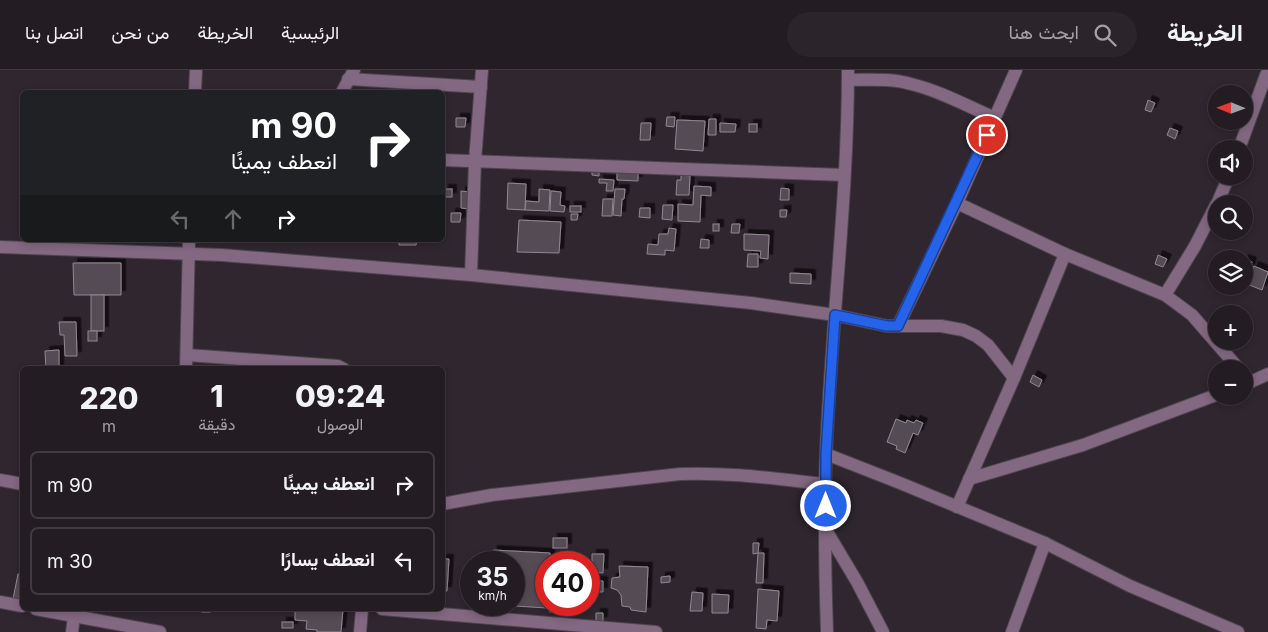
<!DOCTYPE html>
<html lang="ar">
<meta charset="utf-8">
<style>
body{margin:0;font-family:Inter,Vazirmatn,sans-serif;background:#2b252b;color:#f1f3f6;direction:rtl;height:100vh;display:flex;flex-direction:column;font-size:19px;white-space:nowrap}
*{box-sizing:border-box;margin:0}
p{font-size:16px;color:#a3a1a6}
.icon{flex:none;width:28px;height:28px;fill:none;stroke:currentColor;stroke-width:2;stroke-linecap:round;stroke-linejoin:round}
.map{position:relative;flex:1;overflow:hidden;direction:ltr}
.drawer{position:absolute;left:20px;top:296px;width:425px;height:245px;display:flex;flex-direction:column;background:#231c23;border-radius:8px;box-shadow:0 2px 8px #0003,0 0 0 1px #403a41;direction:rtl}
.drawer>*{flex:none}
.top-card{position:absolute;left:20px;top:20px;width:425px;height:152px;border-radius:8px;box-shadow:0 2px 8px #0003,0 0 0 1px #403a41;direction:rtl;background:#202124;color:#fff;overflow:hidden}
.needle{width:32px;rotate:271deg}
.buttons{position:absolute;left:1208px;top:15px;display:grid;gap:10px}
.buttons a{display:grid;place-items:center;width:45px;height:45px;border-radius:50%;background:#231c23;box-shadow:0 2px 8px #0003,0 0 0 1px #403a41;font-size:25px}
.speed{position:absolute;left:460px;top:481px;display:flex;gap:10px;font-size:25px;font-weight:700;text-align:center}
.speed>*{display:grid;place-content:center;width:65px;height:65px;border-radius:50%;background:#231c23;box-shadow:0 2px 8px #0003,0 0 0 1px #403a41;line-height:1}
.speed small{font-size:12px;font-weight:400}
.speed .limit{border:8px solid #d22;background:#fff;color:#111}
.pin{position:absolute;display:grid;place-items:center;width:42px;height:42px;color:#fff;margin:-21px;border:2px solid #fff;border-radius:50%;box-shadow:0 1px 5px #0007}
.me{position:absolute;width:55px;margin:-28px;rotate:0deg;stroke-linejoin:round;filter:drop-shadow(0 0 4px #0008)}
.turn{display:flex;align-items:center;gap:18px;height:105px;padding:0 25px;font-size:22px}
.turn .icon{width:65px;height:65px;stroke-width:2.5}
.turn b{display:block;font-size:35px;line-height:42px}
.lanes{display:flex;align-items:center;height:48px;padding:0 25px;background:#0003;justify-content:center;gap:25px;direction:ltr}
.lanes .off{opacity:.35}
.eta{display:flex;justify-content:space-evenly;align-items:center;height:85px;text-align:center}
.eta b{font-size:30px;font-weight:800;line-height:35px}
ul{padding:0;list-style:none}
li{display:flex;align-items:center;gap:15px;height:68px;margin:0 10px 8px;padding:0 15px;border:2px solid #403a41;border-radius:8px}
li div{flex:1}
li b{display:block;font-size:19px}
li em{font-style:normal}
header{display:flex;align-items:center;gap:30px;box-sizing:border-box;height:70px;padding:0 25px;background:#231c23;border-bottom:1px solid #403a41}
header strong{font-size:24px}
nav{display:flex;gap:28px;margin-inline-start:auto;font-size:18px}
.search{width:350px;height:45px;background:#2b252b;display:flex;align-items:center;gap:12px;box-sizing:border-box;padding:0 18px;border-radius:28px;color:#a3a1a6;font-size:19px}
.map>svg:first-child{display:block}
.building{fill:#554b55;stroke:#928792;filter:url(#shadow)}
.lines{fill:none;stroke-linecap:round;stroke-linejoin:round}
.minor-casing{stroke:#4d444d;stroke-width:14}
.minor{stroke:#826881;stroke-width:12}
.route-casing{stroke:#184099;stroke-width:12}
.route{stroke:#2563eb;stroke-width:9}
</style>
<header>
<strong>الخريطة</strong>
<div class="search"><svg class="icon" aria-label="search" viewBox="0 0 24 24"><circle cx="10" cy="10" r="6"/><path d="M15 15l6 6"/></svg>ابحث هنا</div>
<nav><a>الرئيسية</a><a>الخريطة</a><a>من نحن</a><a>اتصل بنا</a></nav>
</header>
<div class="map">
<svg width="1268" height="562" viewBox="0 0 1268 562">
<defs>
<filter id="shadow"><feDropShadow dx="4.5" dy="-4.5" stdDeviation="0" flood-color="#0009"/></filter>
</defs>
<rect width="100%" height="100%" fill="#2f262f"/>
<g class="building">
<polygon points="1148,30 1155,33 1151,42 1145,40"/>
<polygon points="667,47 675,47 674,57 666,56"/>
<polygon points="456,48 466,48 465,57 456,57"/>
<polygon points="709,49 716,49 716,65 708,65"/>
<polygon points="677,50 705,51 703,81 675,79"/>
<polygon points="641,53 651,53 650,70 640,70"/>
<polygon points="720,53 736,54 735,62 720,62"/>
<rect x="749" y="54" width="8" height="8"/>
<polygon points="1170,58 1178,61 1175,69 1167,65"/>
<polygon points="592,101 599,101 599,106 592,105"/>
<polygon points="617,101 638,102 638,111 617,110"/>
<polygon points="681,105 690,106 689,125 676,125 677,110 681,110"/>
<polygon points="599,109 614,110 613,121 606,121 607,113 599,113"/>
<polygon points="508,113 526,114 525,140 507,139"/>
<polygon points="694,116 711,117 711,126 701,125 700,152 678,151 678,134 693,135"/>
<polygon points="781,118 789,119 789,130 780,130"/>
<rect x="444" y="119" width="8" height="8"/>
<polygon points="539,119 550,120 549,141 525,140 526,131 539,132"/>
<polygon points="615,119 625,119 624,129 622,129 621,146 613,145"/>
<polygon points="461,121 469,122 469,139 461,138"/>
<polygon points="551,121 561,122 560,135 565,136 564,142 550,141"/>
<polygon points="603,129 613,129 612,146 602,146"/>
<polygon points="663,135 673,135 672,150 662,149"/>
<rect x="570" y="136" width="11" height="6"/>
<polygon points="640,138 650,138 650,148 639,147"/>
<polygon points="780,140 787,140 786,147 780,147"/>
<polygon points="451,143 461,143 460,152 451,152"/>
<polygon points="571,144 578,144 577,150 571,150"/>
<polygon points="519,150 561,152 559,183 517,182"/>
<rect x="713" y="154" width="6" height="7"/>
<polygon points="732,154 740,154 739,163 731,163"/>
<polygon points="669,158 676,159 674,181 665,180 665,185 647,184 648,174 658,175 659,164 668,164"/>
<polygon points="744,164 769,165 768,189 760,188 761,181 744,180"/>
<polygon points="701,169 709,170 709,178 700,178"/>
<polygon points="399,170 417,170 416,175 399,175"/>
<polygon points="748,184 758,184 758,197 747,197"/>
<polygon points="1158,185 1167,189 1163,197 1155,194"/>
<polygon points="1244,189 1252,192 1250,199 1244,196"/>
<polygon points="73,193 121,193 121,225 74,225"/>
<polygon points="1254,196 1268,202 1262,220 1247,214"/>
<polygon points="790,203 811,204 811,214 790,213"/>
<rect x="91" y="225" width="13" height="36"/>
<polygon points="59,252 76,252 77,286 65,286 64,265 60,265"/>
<rect x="88" y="261" width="9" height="10"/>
<polygon points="59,280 59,299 46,299 45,281"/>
<polygon points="1033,305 1042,310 1039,317 1030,312"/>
<polygon points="896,349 906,353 907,350 914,353 916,350 923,353 918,365 913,363 905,383 896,379 897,376 887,372"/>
<rect x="553" y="468" width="14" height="10"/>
<polygon points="753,473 759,473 758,483 753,484"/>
<polygon points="493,480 550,483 550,492 546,492 547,538 498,535 514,535 514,492 492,492"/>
<polygon points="758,483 764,483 763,513 756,513"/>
<polygon points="592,484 604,484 603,503 592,502"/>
<polygon points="442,489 449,489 447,521 442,521"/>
<polygon points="619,496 648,497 646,542 631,540 630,537 622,536 621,525 617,520 611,518 612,508 620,507"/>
<polygon points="18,504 22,505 22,531 13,529"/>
<polygon points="670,506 670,512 661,513 661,507"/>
<polygon points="594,511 603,511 603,522 593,522"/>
<polygon points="758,519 779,521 777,551 767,550 766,559 756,558"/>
<polygon points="692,522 703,523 702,541 690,541"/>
<polygon points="712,524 729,525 728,543 712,543"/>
<rect x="550" y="535" width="12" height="7"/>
<rect x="577" y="535" width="11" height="4"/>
<rect x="202" y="539" width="8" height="3"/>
<polygon points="295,539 343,539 341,562 317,562 317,560 306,559 307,551 295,550"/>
<polygon points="596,543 603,543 603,551 596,552"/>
<rect x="282" y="552" width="11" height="6"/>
</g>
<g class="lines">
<g class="minor-casing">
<g id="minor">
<polyline points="348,9 481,17"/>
<path d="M848,10C869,10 891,8 911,14C940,21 967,36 995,48"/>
<polyline points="195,22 196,0"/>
<polyline points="342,22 354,0"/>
<polyline points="1239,79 1266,5"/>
<polyline points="442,90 844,105"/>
<polyline points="957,133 1065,184 1165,225 1192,245 1239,299"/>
<polyline points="1217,134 1229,106"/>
<polyline points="0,177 222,185 471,205 751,233 835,245 887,256 941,256 963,260 976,266 988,275 1014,308"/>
<polyline points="471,205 475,91 482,0"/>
<polyline points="1165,225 1195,176 1216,135"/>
<polyline points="898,256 957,133 1016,0"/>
<polyline points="187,285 338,296 344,299"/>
<polyline points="186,299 189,170"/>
<polyline points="1244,315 1268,304"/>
<polyline points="826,384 900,413 1045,473 1012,562"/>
<polyline points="969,409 1083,375 1216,325"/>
<polyline points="0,410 22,414"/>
<path d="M442,434L492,425L680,404C729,402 777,409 825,414"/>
<polyline points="957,437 1014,308 1065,184"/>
<polyline points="826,460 857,512 883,562"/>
<polyline points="1045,473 1130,516 1238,562"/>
<polyline points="0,532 22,536"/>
<polyline points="36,539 160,562"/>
<polyline points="382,539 656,562"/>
<polyline points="72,562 75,539"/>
<polyline points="360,562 362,539"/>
<path d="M827,562C825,503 824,444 826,385C831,256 848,128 848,0"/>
</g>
</g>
<use href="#minor" class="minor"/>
</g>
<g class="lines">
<g class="route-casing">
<polyline id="route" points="826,436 826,384 835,245 887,256 898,256 987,65"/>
</g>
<use href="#route" class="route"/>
</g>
</svg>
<div class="buttons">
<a><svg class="needle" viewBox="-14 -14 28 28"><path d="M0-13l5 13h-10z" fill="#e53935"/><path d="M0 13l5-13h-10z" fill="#a3a1a6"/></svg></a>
<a><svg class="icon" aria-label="sound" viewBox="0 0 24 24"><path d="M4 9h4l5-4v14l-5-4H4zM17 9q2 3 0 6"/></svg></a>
<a><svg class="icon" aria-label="search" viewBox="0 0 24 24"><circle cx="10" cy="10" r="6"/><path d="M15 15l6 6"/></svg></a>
<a><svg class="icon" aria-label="layers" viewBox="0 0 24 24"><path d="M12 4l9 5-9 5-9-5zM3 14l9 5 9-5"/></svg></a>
<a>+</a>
<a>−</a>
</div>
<div class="speed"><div>35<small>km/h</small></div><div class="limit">40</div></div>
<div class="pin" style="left:987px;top:65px;background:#d93025"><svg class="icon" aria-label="arrive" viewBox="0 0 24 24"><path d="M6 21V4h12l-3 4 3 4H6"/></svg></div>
<svg class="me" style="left:826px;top:436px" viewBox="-20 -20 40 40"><circle r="17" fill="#2563eb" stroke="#fff" stroke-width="3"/><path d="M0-11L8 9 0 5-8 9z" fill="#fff"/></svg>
<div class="top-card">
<div class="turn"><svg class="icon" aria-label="right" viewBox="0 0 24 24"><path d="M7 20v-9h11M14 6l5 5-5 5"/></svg><div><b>90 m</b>انعطف يمينًا</div></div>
<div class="lanes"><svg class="icon off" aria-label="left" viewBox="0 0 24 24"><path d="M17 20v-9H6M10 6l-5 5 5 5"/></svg><svg class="icon off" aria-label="ahead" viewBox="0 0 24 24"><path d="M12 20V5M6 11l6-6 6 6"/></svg><svg class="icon" aria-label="right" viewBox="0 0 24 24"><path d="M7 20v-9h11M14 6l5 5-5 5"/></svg></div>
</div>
<section class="drawer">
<div class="eta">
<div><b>09:24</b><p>الوصول</p></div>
<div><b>1</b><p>دقيقة</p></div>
<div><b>220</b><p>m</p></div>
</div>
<ul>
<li><svg class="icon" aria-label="right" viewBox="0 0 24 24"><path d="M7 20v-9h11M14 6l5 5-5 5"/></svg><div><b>انعطف يمينًا</b></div><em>90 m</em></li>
<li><svg class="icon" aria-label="left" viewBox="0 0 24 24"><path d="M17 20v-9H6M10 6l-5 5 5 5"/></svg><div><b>انعطف يسارًا</b></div><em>30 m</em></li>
</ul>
</section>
</div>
